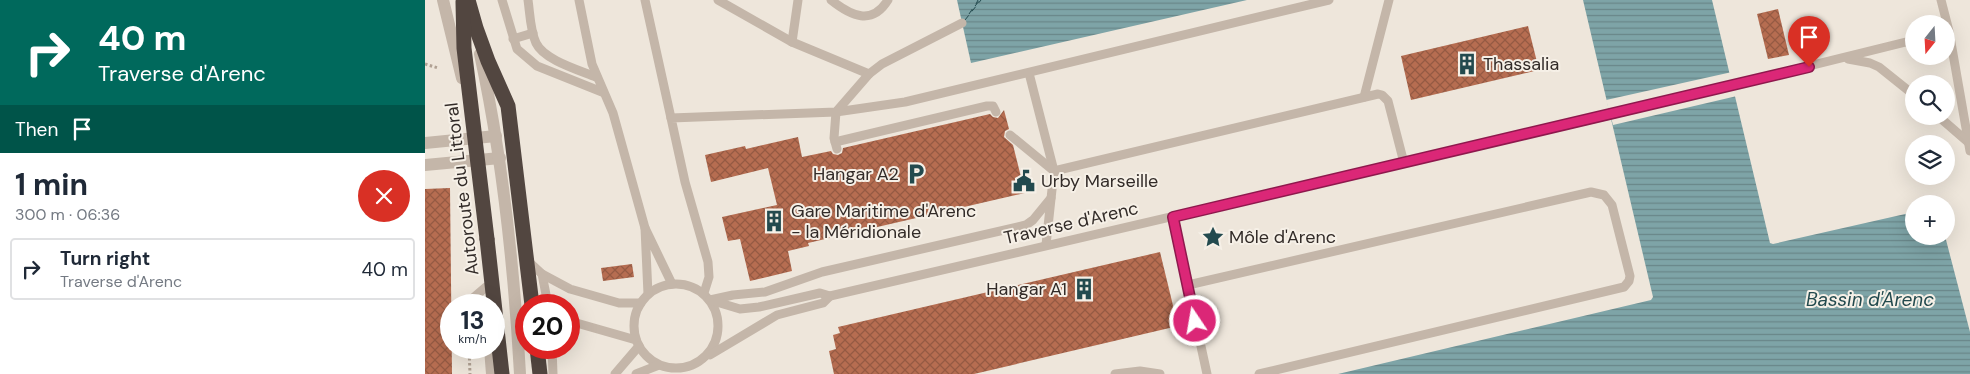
<!DOCTYPE html>
<meta charset="utf-8">
<style>
body{margin:0;font-family:"DM Sans",sans-serif;background:#f2f2f3;color:#1f2937;height:100vh;display:flex;flex-direction:column;font-size:19px;white-space:nowrap}
*{box-sizing:border-box;margin:0}
p{font-size:16px;color:#747a83}
.icon{flex:none;width:28px;height:28px;fill:none;stroke:currentColor;stroke-width:2;stroke-linecap:round;stroke-linejoin:round}
.map{position:relative;flex:1;overflow:hidden}
.panel{display:flex;flex-direction:column;background:#fff;width:425px}
.panel>*{flex:none}
.hud{background:#00695c;color:#fff;overflow:hidden}
.needle{width:32px;rotate:198deg}
.buttons{position:absolute;left:1480px;top:15px;display:grid;gap:10px}
.buttons a{display:grid;place-items:center;width:50px;height:50px;border-radius:50%;background:#fff;box-shadow:0 5px 20px #0002;font-size:25px}
.speed{position:absolute;left:15px;top:294px;display:flex;gap:10px;font-size:25px;font-weight:700;text-align:center}
.speed>*{display:grid;place-content:center;width:65px;height:65px;border-radius:50%;background:#fff;box-shadow:0 5px 20px #0002;line-height:1}
.speed small{font-size:12px;font-weight:400}
.speed .limit{border:8px solid #d22;background:#fff;color:#111}
.pin{position:absolute;display:grid;place-items:center;width:42px;height:42px;color:#fff;margin:-51px -21px;border-radius:50% 50% 50% 0;rotate:-45deg;box-shadow:0 0 5px #0007}
.pin .icon{rotate:45deg}
.me{position:absolute;width:55px;margin:-28px;rotate:348deg;stroke-linejoin:round;filter:drop-shadow(0 0 4px #0008)}
.turn{display:flex;align-items:center;gap:18px;height:105px;padding:0 15px;font-size:22px}
.turn .icon{width:65px;height:65px;stroke-width:2.5}
.turn b{display:block;font-size:35px;line-height:42px}
.then{display:flex;align-items:center;height:48px;padding:0 15px;background:#0003;gap:10px;font-size:19px}
.round{display:grid;place-items:center;flex:none;width:52px;height:52px;border-radius:26px;background:#f2f2f3}
.overview{display:flex;align-items:center;justify-content:space-between;height:85px;padding:0 15px}
h1{font-size:30px;font-weight:700;line-height:38px}
ul{padding:0;list-style:none}
li{display:flex;align-items:center;gap:15px;height:62px;margin:0 10px 8px;padding:0 5px;border:2px solid #e0e1e3;border-radius:5px}
li div{flex:1}
li b{display:block;font-size:19px}
li em{font-style:normal}
main{display:flex;flex:1;min-height:0}
.map>svg:first-child{display:block}
.water{fill:url(#water-rules)}
.pier{fill:#eee6db}
.lines{fill:none;stroke-linecap:round;stroke-linejoin:round}
.ferry{stroke:#234a4e;stroke-width:1;stroke-dasharray:6 5;stroke-linecap:butt}
.building{fill:url(#building-cross-hatch)}
.path{stroke:#b0a193;stroke-width:3;stroke-dasharray:2.5 2.5;stroke-linecap:butt}
.service{stroke:#c4b6a9;stroke-width:9}
.minor{stroke:#c4b6a9;stroke-width:12}
.tertiary{stroke:#c4b6a9;stroke-width:12}
.motorway{stroke:#524640;stroke-width:15}
.motorway-bridge{stroke:#524640;stroke-width:15}
.route-casing{stroke:#8e194d;stroke-width:12}
.route{stroke:#db2777;stroke-width:9}
.labels{text-anchor:middle;stroke-width:4;stroke-linejoin:round;paint-order:stroke}
.poi-label{font-size:18px;fill:#322b28;stroke:#f6f0e7;text-anchor:start}
.street-label{font-size:18px;fill:#322b28;stroke:#f6f0e7}
.water-label{font-size:19px;font-style:italic;fill:#234a4e;stroke:#f6f0e7}
</style>
<main>
<section class="panel">
<div class="hud">
<div class="turn"><svg class="icon" aria-label="right" viewBox="0 0 24 24"><path d="M7 20v-9h11M14 6l5 5-5 5"/></svg><div><b>40 m</b>Traverse d'Arenc</div></div>
<div class="then">Then<svg class="icon" aria-label="arrive" viewBox="0 0 24 24"><path d="M6 21V4h12l-3 4 3 4H6"/></svg></div>
</div>
<div class="overview"><div><h1>1 min</h1><p>300 m · 06:36</p></div><a class="round" style="background:#d93025;color:#fff"><svg class="icon" aria-label="close" viewBox="0 0 24 24"><path d="M6 6l12 12M18 6L6 18"/></svg></a></div>
<ul>
<li><svg class="icon" aria-label="right" viewBox="0 0 24 24"><path d="M7 20v-9h11M14 6l5 5-5 5"/></svg><div><b>Turn right</b><p>Traverse d'Arenc</p></div><em>40 m</em></li>
</ul>
</section>
<div class="map">
<svg width="1545" height="374" viewBox="0 0 1545 374">
<defs>
<pattern id="water-rules" width="6" height="5" patternUnits="userSpaceOnUse" patternTransform="scale(1.25)"><rect width="6" height="5" fill="#7ea4a7"/><path d="M0 2.5h6" fill="none" stroke="#688688"/></pattern>
<pattern id="building-cross-hatch" width="8" height="8" patternUnits="userSpaceOnUse" patternTransform="scale(1.25)"><rect width="8" height="8" fill="#b66d51"/><path d="M0 0l8 8M0 8l8-8" fill="none" stroke="#955a43"/></pattern>
</defs>
<rect width="100%" height="100%" fill="#eee6db"/>
<g class="water">
<polygon points="532,0 822,0 546,63"/>
<polygon points="1158,0 1287,0 1345,243 1348,244 1489,212 1489,236 1520,236 1545,332 1545,374 913,374 1226,300 1228,297"/>
</g>
<polygon class="pier" points="1307,72 1312,96 1188,125 1181,100"/>
<g class="lines">
<g class="ferry">
<polyline points="551,4 553,0"/>
<polyline points="550,6 555,0"/>
<polyline points="544,14 550,5"/>
<polyline points="540,20 556,0"/>
</g>
</g>
<g class="building">
<polygon points="1353,9 1364,55 1343,59 1332,14"/>
<polygon points="1103,26 1114,70 986,100 976,56"/>
<polygon points="579,110 584,129 580,131 579,137 588,145 600,193 383,243 384,246 363,251 367,271 325,281 315,239 303,241 297,217 352,205 343,168 286,182 280,155 320,146 321,149 373,137 377,157 406,151 408,154 413,155 417,153 418,148 565,114 568,117 573,118"/>
<polygon points="25,188 27,374 0,374 0,189"/>
<polygon points="735,252 753,326 549,374 409,374 404,351 411,349 408,335 415,333 413,327"/>
<polygon points="207,264 209,277 178,281 176,268"/>
</g>
<g class="lines">
<g class="path">
<polyline points="0,64 13,68"/>
<polyline points="44,348 45,374"/>
</g>
<g class="service">
<polyline points="77,0 92,49 112,66 177,92"/>
<path d="M103,0C105,13 105,30 111,43C119,60 154,70 171,77"/>
<polyline points="154,0 167,64 188,113 220,228"/>
<polyline points="220,0 246,118"/>
<polyline points="293,0 367,42"/>
<polyline points="373,0 367,42 444,74"/>
<path d="M406,0C426,16 447,26 463,0"/>
<polyline points="1516,0 1524,31 1545,151"/>
<polyline points="88,39 108,33"/>
<polyline points="1423,59 1445,63 1454,67 1489,95"/>
<polyline points="604,73 629,171 621,245"/>
<polyline points="939,97 964,0"/>
<polyline points="1513,116 1543,142"/>
<polyline points="585,135 629,171 953,94 957,95 963,101 979,163"/>
<polyline points="410,142 562,106 568,106 571,112"/>
<polyline points="412,149 409,138 411,112 480,102 904,0"/>
<polyline points="748,217 782,374"/>
<polyline points="102,260 117,274 145,289 194,303 216,303"/>
<polyline points="117,274 123,305"/>
<circle cx="251" cy="326" r="42"/>
<polyline points="763,285 1166,192 1179,195 1187,205 1205,276 1204,281 1199,287 834,374"/>
<polyline points="279,293 284,277 283,262 260,182 246,118 411,112 444,74 457,64 537,23"/>
<polyline points="223,294 220,228 247,284"/>
<polyline points="405,296 1185,115 1489,40"/>
<polyline points="285,300 308,295 340,292 397,272 601,225 608,220 626,198"/>
<polyline points="40,305 61,287"/>
<polyline points="144,322 148,322 211,340"/>
<polyline points="127,348 128,374"/>
<polyline points="285,355 352,315 398,303 405,296 395,293 334,307 315,309 285,300"/>
<polyline points="190,374 214,346"/>
<polyline points="211,374 234,365"/>
<polyline points="690,374 715,371 735,374"/>
</g>
<g class="minor">
<polyline points="0,143 71,136"/>
<polyline points="0,165 75,158"/>
</g>
<g class="tertiary">
<polyline points="18,0 37,78"/>
<path d="M55,54C78,160 89,266 95,374"/>
<polyline points="65,348 67,374"/>
</g>
<g class="motorway">
<polyline points="62,239 77,374"/>
<polyline points="112,348 115,374"/>
</g>
<g class="motorway-bridge">
<polyline points="43,0 51,28 63,61 83,106 107,305"/>
<polyline points="38,2 39,48 62,239"/>
</g>
</g>
<g class="lines">
<g class="route-casing">
<polyline id="route" points="770,321 748,217 1384,67"/>
</g>
<use href="#route" class="route"/>
</g>
<defs>
<g id="building-bare" transform="scale(1.725)"><path d="M-4-6H4V6H1V3H-1V6H-4ZM-2.5-4.3h1.7v1.8h-1.7ZM.8-4.3h1.7v1.8H.8ZM-2.5-1h1.7V.8h-1.7ZM.8-1h1.7V.8H.8Z" fill="#234a4e" stroke="#f6f0e7" stroke-width="2.5" paint-order="stroke"/></g>
<g id="parking-bare" transform="scale(1.725)"><path d="M-3.5-5.5H1a3.5 3.5 0 0 1 0 7H-1V5.5H-3.5ZM-1-3.4V-.6H.8a1.4 1.4 0 0 0 0-2.8Z" fill="#234a4e" stroke="#f6f0e7" stroke-width="2.5" paint-order="stroke"/></g>
<g id="civic-bare" transform="scale(1.725)"><path d="M-.6-6.5H3V-4.5H.6V-3L4-1V1h2V6H-6V1h2V-1L-.6-3ZM-1.2 2.5V6h2.4V2.5Z" fill="#234a4e" stroke="#f6f0e7" stroke-width="2.5" paint-order="stroke"/></g>
<g id="sight-bare" transform="scale(1.725)"><path d="M0-6L1.8-2.2L6-1.7L2.9 1.2L3.7 5.4L0 3.3L-3.7 5.4L-2.9 1.2L-6-1.7L-1.8-2.2Z" fill="#234a4e" stroke="#f6f0e7" stroke-width="2.5" paint-order="stroke"/></g>
</defs>
<g fill-rule="evenodd">
<use href="#building-bare" x="1042" y="64"/>
<use href="#parking-bare" x="491" y="174"/>
<use href="#civic-bare" x="599" y="181"/>
<use href="#building-bare" x="349" y="221"/>
<use href="#sight-bare" x="788" y="237"/>
<use href="#building-bare" x="659" y="289"/>
</g>
<g class="labels">
<g class="poi-label">
<text x="1058" y="70">Thassalia</text>
<text x="474" y="180" text-anchor="end">Hangar A2</text>
<text x="616" y="187">Urby Marseille</text>
<text x="366" y="217">Gare Maritime d'Arenc<tspan x="366" dy="21">- la Méridionale</tspan></text>
<text x="804" y="243">Môle d'Arenc</text>
<text x="642" y="295" text-anchor="end">Hangar A1</text>
</g>
<g class="street-label">
<text transform="translate(37 189) rotate(-97)" y="6">Autoroute du Littoral</text>
<text transform="translate(646 223) rotate(-13)" y="6">Traverse d'Arenc</text>
</g>
<g class="water-label">
<text x="1445" y="306">Bassin d'Arenc</text>
</g>
</g>
</svg>
<div class="buttons">
<a><svg class="needle" viewBox="-14 -14 28 28"><path d="M0-13l5 13h-10z" fill="#e53935"/><path d="M0 13l5-13h-10z" fill="#747a83"/></svg></a>
<a><svg class="icon" aria-label="search" viewBox="0 0 24 24"><circle cx="10" cy="10" r="6"/><path d="M15 15l6 6"/></svg></a>
<a><svg class="icon" aria-label="layers" viewBox="0 0 24 24"><path d="M12 4l9 5-9 5-9-5zM3 14l9 5 9-5"/></svg></a>
<a>+</a>
</div>
<div class="speed"><div>13<small>km/h</small></div><div class="limit">20</div></div>
<div class="pin" style="left:1384px;top:67px;background:#d93025"><svg class="icon" aria-label="arrive" viewBox="0 0 24 24"><path d="M6 21V4h12l-3 4 3 4H6"/></svg></div>
<svg class="me" style="left:770px;top:321px" viewBox="-20 -20 40 40"><circle r="17" fill="#db2777" stroke="#fff" stroke-width="3"/><path d="M0-11L8 9 0 5-8 9z" fill="#fff"/></svg>
</div>
</main>
